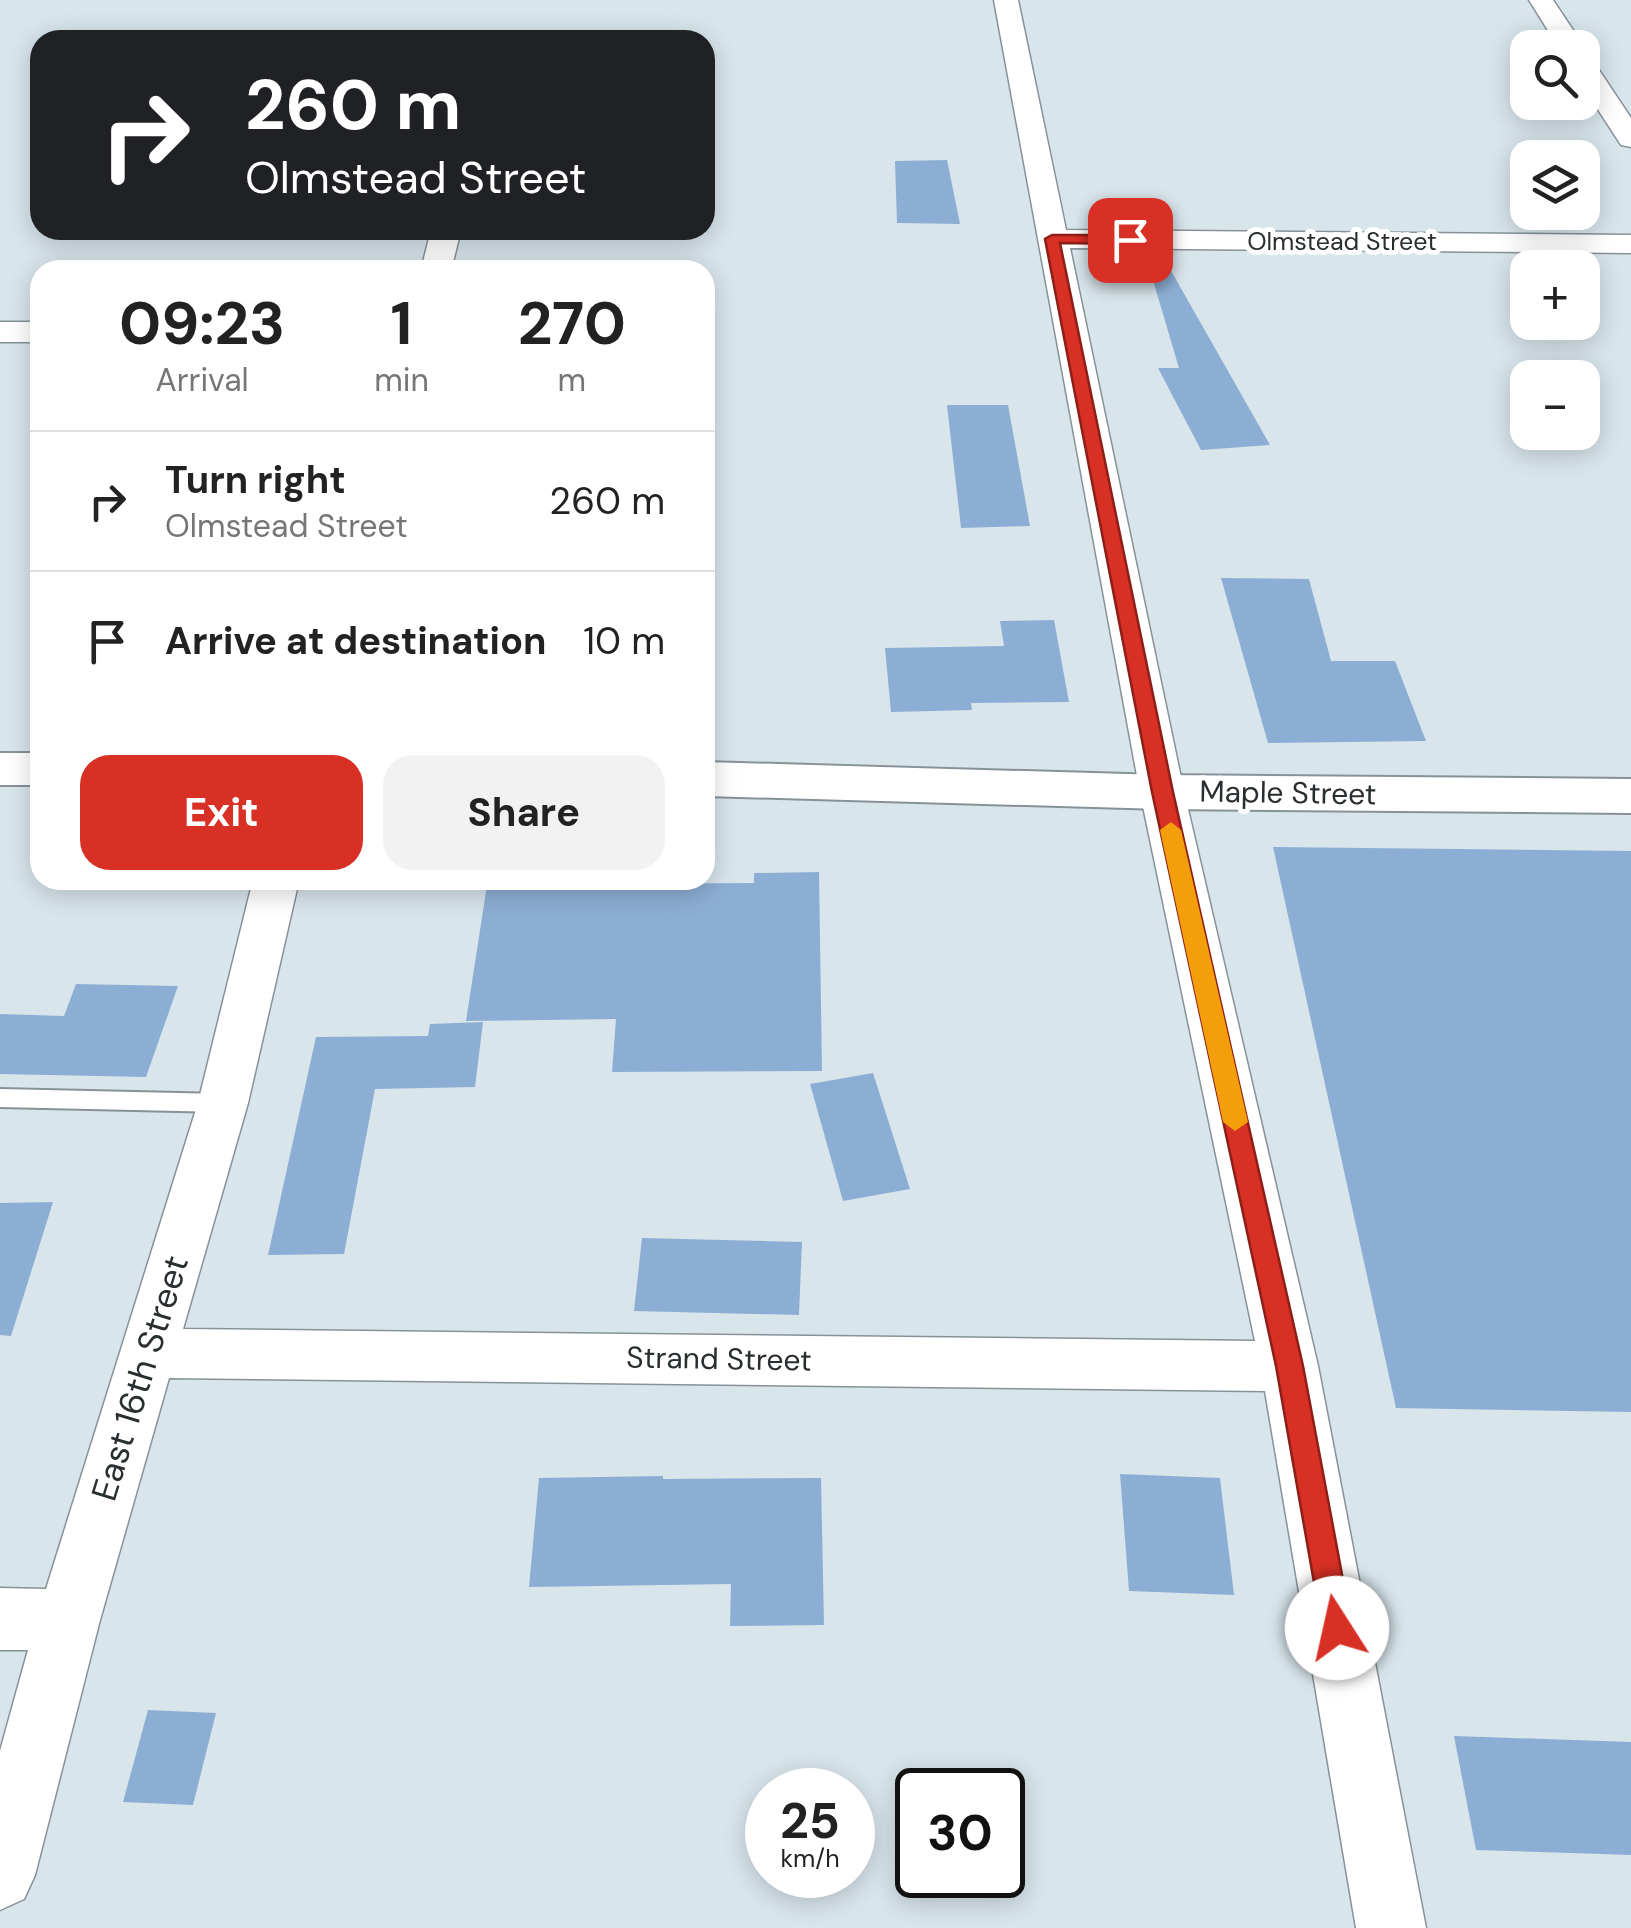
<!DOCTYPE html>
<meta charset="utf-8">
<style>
body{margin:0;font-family:"DM Sans",sans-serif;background:#f2f2f2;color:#222;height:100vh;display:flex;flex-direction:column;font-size:38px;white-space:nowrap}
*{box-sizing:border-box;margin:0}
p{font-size:32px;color:#767676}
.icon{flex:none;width:55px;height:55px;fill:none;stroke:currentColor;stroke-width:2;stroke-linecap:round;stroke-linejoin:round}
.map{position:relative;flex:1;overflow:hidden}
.drawer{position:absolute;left:30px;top:260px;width:685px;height:630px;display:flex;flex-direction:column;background:#fff;border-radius:30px;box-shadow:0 5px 25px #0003}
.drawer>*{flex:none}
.guide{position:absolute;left:30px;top:30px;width:685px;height:210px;border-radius:30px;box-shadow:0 5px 25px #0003;background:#202124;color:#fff;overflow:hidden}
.controls{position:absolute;left:1510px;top:30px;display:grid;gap:20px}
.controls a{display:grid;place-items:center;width:90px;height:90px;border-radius:20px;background:#fff;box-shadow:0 5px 25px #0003;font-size:50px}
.speed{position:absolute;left:745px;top:1768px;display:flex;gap:20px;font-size:50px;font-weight:700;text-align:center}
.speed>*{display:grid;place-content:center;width:130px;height:130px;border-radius:50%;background:#fff;box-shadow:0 5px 25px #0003;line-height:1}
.speed small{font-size:25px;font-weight:400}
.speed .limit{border:5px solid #111;border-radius:15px;background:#fff;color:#111}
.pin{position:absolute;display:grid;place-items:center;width:85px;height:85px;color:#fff;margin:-42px;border-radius:20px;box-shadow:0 5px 15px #0006}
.me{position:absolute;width:110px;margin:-55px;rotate:350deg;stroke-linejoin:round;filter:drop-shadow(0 0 8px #0008)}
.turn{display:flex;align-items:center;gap:35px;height:210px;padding:0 50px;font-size:45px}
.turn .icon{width:130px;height:130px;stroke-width:2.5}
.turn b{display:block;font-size:70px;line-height:85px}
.eta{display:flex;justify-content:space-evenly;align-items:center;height:170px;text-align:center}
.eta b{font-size:60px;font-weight:700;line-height:70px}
.action{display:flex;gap:20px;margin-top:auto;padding:20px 50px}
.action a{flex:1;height:115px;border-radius:30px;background:#d93025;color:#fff;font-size:40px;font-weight:700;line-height:115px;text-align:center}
.action a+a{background:#f2f2f2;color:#222}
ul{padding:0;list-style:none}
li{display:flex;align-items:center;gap:30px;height:140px;padding:0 50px;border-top:2px solid #e0e0e0}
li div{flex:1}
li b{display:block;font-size:38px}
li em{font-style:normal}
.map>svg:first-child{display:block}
.building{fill:#8daed4}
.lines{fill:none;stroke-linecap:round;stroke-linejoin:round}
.lane-casing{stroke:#869298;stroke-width:4}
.street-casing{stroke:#869298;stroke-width:3}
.secondary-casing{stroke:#869298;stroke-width:4}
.lane{fill:#fff;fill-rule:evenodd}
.street{fill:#fff;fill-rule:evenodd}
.secondary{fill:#fff;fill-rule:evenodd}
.route{fill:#d93025;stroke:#8d1f18;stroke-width:2.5}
.slow{fill:#f59e0b}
.labels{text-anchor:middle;stroke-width:10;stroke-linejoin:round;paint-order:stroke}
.far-street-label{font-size:25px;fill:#292e30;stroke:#fff}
.street-label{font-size:30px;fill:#292e30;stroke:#fff}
.near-street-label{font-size:35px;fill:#292e30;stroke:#fff}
</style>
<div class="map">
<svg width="1631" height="1928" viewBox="0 0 1631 1928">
<rect width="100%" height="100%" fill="#d8e5eb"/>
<g class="building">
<polygon points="947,160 960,224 897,223 895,161"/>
<polygon points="1170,269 1270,445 1201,450 1158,368 1179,368 1152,277"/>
<polygon points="947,405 1008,405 1030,526 961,528"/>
<polygon points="1221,578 1309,579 1331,661 1395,661 1426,741 1268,743"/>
<polygon points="1054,620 1069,702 971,703 972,710 891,712 885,648 1004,646 1000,621"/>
<polygon points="1273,847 1631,851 1631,1412 1396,1408"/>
<polygon points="819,872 822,1071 612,1072 616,1019 466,1021 487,885 754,883 754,873"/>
<polygon points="76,984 178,986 146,1077 0,1074 0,1014 64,1016"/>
<polygon points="483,1022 475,1087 375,1089 344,1254 268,1255 316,1037 428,1036 430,1024"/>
<polygon points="873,1073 910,1189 843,1201 810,1084"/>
<polygon points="53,1202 11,1336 0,1335 0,1203"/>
<polygon points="642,1238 802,1242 799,1315 634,1311"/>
<polygon points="1120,1474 1220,1478 1234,1595 1129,1591"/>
<polygon points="663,1476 663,1479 821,1478 824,1625 730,1626 731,1584 529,1587 539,1478"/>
<polygon points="148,1710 216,1713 193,1805 123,1802"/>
<polygon points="1454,1736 1631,1742 1631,1855 1476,1850"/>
</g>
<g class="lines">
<g class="lane-casing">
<polygon id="lane" points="0,1089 223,1094 232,1096 235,1103 232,1110 223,1112 0,1107"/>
</g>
<g class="street-casing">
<g id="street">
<polygon points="994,0 1018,0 1066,230 1631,235 1631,253 1070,248 1184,792 1318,1366 1426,1928 1356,1928 1265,1391 169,1378 100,1620 35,1875 24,1899 0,1910 0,1751 28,1650 0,1650 0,1588 46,1589 198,1103 253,880 299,880 248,1103 183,1329 1255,1341 1140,792"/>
<polygon points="1529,0 1553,0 1585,48 1582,51 1582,48 1559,48"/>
<polygon points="1582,56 1591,58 1631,118 1631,147 1621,145 1582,85"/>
<polygon points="431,230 461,230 451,270 421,270"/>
<rect x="0" y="322" width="40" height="20"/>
</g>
</g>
<g class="secondary-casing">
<g id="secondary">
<rect x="0" y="753" width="40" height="32"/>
<polygon points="705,762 1162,775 1631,779 1631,813 1162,809 705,796"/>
</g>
</g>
<use href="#lane" class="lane"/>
<use href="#street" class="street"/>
<use href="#secondary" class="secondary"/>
</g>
<polygon class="route" points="1052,235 1130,235 1137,240 1130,244 1060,243 1173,792 1303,1366 1352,1628 1348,1638 1337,1643 1326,1638 1322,1628 1276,1366 1152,792 1045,239"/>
<polygon class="slow" points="1171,822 1181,830 1248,1122 1235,1131 1223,1122 1160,830"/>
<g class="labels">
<g class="far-street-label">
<text x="1342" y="250">Olmstead Street</text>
</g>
<g class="street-label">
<text transform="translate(1288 793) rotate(1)" y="10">Maple Street</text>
<text transform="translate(719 1359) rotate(1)" y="10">Strand Street</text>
</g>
<g class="near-street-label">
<text transform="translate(140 1378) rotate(-73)" y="12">East 16th Street</text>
</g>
</g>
</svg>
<div class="controls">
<a><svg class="icon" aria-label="search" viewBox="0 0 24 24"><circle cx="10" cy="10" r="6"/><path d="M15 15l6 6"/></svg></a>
<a><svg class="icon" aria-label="layers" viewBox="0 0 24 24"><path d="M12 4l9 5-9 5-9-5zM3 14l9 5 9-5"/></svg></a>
<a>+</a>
<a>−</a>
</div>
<div class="speed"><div>25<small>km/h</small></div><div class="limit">30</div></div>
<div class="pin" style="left:1130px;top:240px;background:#d93025"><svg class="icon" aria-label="arrive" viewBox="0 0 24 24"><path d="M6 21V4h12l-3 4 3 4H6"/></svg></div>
<svg class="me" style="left:1337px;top:1628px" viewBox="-20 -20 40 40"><circle r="19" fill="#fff"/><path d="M0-13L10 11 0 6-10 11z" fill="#d93025"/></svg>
<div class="guide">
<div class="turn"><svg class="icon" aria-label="right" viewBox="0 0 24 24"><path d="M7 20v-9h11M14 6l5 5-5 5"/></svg><div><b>260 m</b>Olmstead Street</div></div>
</div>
<section class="drawer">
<div class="eta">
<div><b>09:23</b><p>Arrival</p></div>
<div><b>1</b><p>min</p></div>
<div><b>270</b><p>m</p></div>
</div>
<ul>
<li><svg class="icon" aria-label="right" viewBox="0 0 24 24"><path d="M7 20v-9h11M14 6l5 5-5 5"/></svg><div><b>Turn right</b><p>Olmstead Street</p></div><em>260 m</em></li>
<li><svg class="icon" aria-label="arrive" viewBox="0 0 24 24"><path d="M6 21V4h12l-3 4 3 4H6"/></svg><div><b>Arrive at destination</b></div><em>10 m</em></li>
</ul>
<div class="action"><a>Exit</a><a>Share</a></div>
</section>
</div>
